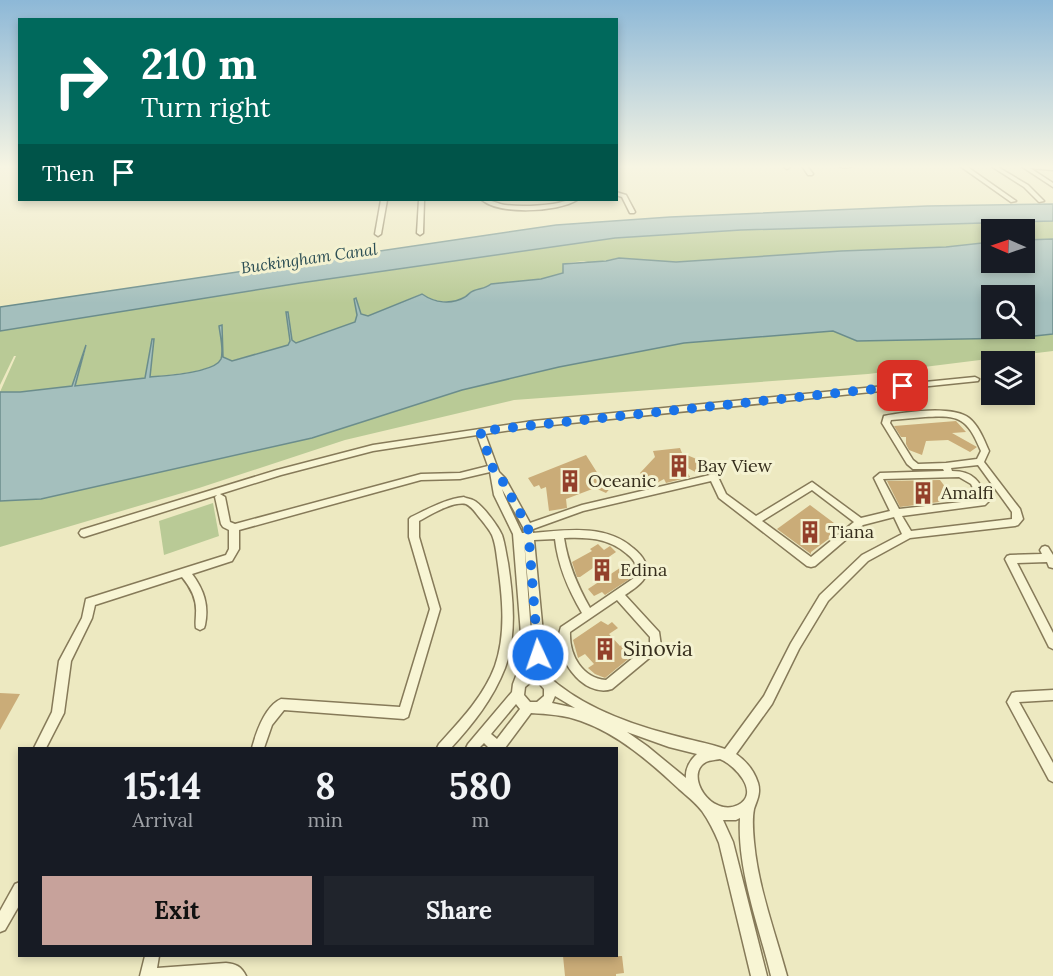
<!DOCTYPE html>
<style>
body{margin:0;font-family:Lora,serif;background:#20242c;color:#f1f3f6;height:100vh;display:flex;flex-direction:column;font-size:22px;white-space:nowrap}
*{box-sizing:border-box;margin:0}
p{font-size:20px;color:#9ea1a6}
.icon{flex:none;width:33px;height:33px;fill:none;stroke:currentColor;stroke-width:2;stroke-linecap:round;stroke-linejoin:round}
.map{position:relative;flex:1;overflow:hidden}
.details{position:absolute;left:18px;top:747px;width:600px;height:210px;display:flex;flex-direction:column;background:#171b24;border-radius:0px;box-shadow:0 3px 9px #0003}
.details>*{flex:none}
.top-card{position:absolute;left:18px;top:18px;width:600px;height:183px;border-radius:0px;box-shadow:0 3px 9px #0003;background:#00695c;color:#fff;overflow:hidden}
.needle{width:39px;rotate:272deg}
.controls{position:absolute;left:981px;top:219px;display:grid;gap:12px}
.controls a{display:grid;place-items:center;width:54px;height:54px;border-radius:0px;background:#171b24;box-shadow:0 3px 9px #0003;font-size:30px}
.pin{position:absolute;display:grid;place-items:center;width:51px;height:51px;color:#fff;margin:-26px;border-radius:12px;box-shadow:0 3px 9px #0006}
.me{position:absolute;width:66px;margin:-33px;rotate:357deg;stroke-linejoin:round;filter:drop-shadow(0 0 4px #0008)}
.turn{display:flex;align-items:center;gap:21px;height:126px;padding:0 24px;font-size:27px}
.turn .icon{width:78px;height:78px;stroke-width:2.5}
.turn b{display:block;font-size:42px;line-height:51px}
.then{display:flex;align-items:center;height:57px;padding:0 24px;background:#0003;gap:12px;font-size:22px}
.eta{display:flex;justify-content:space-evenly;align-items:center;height:102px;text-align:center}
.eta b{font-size:36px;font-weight:800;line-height:42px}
.primary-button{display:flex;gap:12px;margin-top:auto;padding:12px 24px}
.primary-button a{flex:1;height:69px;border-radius:0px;background:#c7a29b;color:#111;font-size:24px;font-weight:800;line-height:69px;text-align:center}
.primary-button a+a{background:#20242c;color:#f1f3f6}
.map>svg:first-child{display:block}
.green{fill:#b9ca96}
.water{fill:#a4bfbd;stroke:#6b8d8c;stroke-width:1.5;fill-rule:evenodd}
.building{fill:#caac78}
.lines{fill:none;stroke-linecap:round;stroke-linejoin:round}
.minor-casing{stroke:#867a59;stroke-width:3}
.minor{fill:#f8f5d4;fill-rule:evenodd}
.route{stroke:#1a73e8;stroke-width:10;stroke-dasharray:0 18}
.labels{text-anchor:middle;stroke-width:6;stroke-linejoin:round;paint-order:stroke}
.far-water-label{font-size:16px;font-style:italic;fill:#2d4f55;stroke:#f4f2d1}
.poi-label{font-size:18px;fill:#362e1d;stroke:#f4f2d1;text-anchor:start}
.near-poi-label{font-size:21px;fill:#362e1d;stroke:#f4f2d1;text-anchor:start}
</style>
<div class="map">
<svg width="1053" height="976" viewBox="0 0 1053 976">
<rect width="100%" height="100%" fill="#ede9c1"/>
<g class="green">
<path d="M1053,221V239L1025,240L1024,230H992L991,242L947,247L841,251L676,262L619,258L591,263L584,261L567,263L564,273L541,279L491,284C485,289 479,288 473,291C470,292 468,295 465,297C450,305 435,302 421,294L368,316L361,314L356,299H354L357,315L356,322L296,343L292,340L288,312H286L290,341L288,345L231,361L223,358L220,326C220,335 224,350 221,359C215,373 164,375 149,377L154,339L145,378L75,386L87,344L72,386L20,392H0L16,356H14L0,385V331L300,283L615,238L741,230Z"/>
<polygon points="833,331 857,341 1015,338 1053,334 1053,351 868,374 514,400 345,440 199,488 0,547 0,501 41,499 312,438 462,390 559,367 684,343"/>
<polygon points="213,503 219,536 164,555 159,521"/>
</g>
<g class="water">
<polygon points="1053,204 1053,221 741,230 615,238 300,283 0,331 0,307 556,225 670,217 927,206"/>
<path d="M1053,239V334L1015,338L857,341L833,331L684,343L559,367L462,390L312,438L41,499L0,501V392H20L72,386L86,345L75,386L145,378L152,339H154L150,377C164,376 215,373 221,359C224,350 220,335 219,326L222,325L223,357L232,361L288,345L290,341L286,312H288L292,340L296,343L355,322L357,315L354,299L356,298L361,314L368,316L422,294C435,303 451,305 465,297C468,295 470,292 473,291C479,288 485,289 491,284L541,279L563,273V264L606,261L619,258L676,262L841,251L946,247L991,242L992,262H1024L1025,240ZM992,296H1024V328H992Z"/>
</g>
<g class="building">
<polygon points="956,421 966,432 952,433 977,447 970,452 948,440 926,441 922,455 909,450 906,444 906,437 901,437 894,426"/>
<polygon points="680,448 682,453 699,460 701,458 712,463 701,475 684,466 690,477 666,483 664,479 653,485 640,473 655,457 653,451"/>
<polygon points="586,455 598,474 615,483 606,493 595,488 566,499 567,508 549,511 546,487 541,489 539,485 534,487 528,478"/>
<polygon points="940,480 955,500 900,507 887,481"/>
<polygon points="810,505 842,529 811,552 811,554 777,529"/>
<polygon points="598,544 604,550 610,546 616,552 580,577 577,577 572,562 592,551 590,549"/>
<polygon points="626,564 633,571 627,574 631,578 605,595 602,592 594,596 588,589"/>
<polygon points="601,621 608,625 612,622 618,628 609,634 620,646 629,640 636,648 633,650 633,655 605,678 595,674 588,668 594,664 585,654 578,658 573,640"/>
<polygon points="0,693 20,694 0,730"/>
<polygon points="563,956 622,956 624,973 616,974 616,976 565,976"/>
</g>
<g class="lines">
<g class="minor-casing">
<g id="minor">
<polygon points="783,166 789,166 790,167 787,169"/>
<polygon points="802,166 807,166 813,174 812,175 808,175"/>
<path d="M838,166H853C849,168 842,168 838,166Z"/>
<polygon points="960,166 966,166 1016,201 1011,202"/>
<polygon points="991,166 996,166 1028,185 1044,201 1039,202 1024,187"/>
<polygon points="1021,166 1053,166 1053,170 1030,168 1053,183 1053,187"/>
<polygon points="616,192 626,195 635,212 634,213 630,213 622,197 616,195"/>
<polygon points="381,200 387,200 381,234 378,236 375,234"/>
<polygon points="419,200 424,200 423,233 420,235 417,233"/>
<path d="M482,200C490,199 497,204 505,205C521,207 537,206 553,204C561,203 569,199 577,200C558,212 500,215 482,200Z"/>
<path d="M975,377L979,379L978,381L533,427L485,434L499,472L505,478L530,523L582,505L714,474L718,477L726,494L756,516L812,482L861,518L890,511L874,478L880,473L944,471L943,469H913L907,464L882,423L884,416C904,412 953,405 969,418C979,426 984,440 989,451L984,462L1020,509L1023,519L1018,525L1015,526L910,538L868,561L828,601L799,649L772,704L736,754C746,761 754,770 758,783C761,793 757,800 754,809C752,819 753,831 754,842C758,887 775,932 787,976H771C759,926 737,870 740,818L736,820H723L733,842L767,976H751L719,843C714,831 709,821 702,811C695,802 687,796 679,789C650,762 618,734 581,721C564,715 548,714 531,713L505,748H489L484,743L479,748H466L468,744L512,692L513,684L518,671L522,647L513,534L494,495L490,472L460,479L421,480L239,530V549L232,561L192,574C204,590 209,605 205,625L204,628L200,630L196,628C195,623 196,619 196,613C197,599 191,588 182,577L95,605L92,618L71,661L64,713L46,748H34L52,712L59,661L82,618L86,599L226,555L229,549V530L223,527L221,524L215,497L217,495L84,537L81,536L79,533L81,530L277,470L373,445L533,421ZM925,417C960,415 967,418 981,451L977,459L946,463L918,464L913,460L890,423L891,420ZM477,435L488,466L460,473L421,474L235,524L230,522L225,497L220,494L281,475L373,451ZM978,465L1012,512V519L911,531L902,516L985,505L989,501C980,483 975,471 952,471L951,468ZM959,477L971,484L979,500L899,509L883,479ZM711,481L719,498L807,566L811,567L815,566L863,525L894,517L902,534L862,555L820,595L791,643L764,696L725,749C709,743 689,740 672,735C629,724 580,706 547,675L534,540L555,539C558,566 568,589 582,613L561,627C551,653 582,699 612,689L660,649L661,646L659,632L625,595C637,587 652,578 645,562C642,556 638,552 633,548C606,524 566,530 533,533V529L583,511ZM502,489L523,527L524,533H522L504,495ZM812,490L854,522L811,557L762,521ZM564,538C587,537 609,538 627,554C636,561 638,567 634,578L590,608C577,585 568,564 564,538ZM524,540L536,671H529L532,647ZM617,600L650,637V644L606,680C582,678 569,655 570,632ZM532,681H537L544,689V696L537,702H530L524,695L525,687ZM555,696L575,708L552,703ZM516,704L520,709L497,739L491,734ZM627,732L669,747L697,754C690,760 685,769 686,778L647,746ZM720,759C735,765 761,793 738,805C712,818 683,775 706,762C710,760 716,760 720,759Z"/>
<path d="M464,497C465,498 471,499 473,500C482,504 498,526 502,535C505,544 506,554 508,563C513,597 517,635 505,668C493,699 473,724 451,748H437L439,744C460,721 484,696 495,666C507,632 502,593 497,558C496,550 495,542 492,535C489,529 483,522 479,517C475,512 471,506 466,504C453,501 430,515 419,521V537L440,609L408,717L404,719L284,710L272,725L264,748H252C256,733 265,706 281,699L400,707L430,609L409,537V519L411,517C428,509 445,499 464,497Z"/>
<polygon points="1045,546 1048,547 1053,555 1053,568 1049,567 1047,562 1017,563 1053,633 1053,649 1049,647 1005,559 1007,556 1010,555 1042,554 1040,550 1042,547"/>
<polygon points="1053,690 1053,700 1019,702 1053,763 1053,782 1049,780 1007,702 1012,693 1016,692"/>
<polygon points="20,882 20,904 5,930 0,932 0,911 15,884"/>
<path d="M145,956H159L157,968L226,963C236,964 241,966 246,976H140Z"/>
</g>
</g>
<use href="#minor" class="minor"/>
</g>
<linearGradient id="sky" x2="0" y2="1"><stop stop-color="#8db8d7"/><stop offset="0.55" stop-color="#f7f5e3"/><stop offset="1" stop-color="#f7f5e3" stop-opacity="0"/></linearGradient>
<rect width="1053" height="303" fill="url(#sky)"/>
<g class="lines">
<polyline class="route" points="538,655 528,527 502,480 495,474 480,431 903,386"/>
</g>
<defs>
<g id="building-bare" transform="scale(1.8)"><path d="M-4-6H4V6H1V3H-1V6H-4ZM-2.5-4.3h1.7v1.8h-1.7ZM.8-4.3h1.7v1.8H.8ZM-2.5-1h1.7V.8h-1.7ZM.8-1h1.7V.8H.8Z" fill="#93402b" stroke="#f4f2d1" stroke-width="2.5" paint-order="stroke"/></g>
</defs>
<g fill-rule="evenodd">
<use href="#building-bare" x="679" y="466"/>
<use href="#building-bare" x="570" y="481"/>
<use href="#building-bare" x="923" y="493"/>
<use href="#building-bare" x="810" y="532"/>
<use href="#building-bare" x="602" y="570"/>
<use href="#building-bare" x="605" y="649"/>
</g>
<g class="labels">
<g class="far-water-label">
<text transform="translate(309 258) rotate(-8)" y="6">Buckingham Canal</text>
</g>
<g class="poi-label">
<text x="697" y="472">Bay View</text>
<text x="588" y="487">Oceanic</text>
<text x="941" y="499">Amalfi</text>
<text x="828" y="538">Tiana</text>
<text x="620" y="576">Edina</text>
</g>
<g class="near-poi-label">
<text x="623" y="656">Sinovia</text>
</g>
</g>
</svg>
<div class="controls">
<a><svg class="needle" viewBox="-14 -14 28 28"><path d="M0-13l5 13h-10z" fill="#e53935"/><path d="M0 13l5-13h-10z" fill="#9ea1a6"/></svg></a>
<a><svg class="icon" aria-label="search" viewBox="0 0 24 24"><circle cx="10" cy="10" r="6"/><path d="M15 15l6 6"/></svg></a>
<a><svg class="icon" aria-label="layers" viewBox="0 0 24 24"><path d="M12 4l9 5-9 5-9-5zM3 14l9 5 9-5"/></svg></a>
</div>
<div class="pin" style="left:903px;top:386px;background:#d93025"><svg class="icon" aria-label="arrive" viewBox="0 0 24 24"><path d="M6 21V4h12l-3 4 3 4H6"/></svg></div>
<svg class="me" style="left:538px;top:655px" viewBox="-20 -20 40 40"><circle r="17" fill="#1a73e8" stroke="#fff" stroke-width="3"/><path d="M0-11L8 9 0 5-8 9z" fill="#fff"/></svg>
<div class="top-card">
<div class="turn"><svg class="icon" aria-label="right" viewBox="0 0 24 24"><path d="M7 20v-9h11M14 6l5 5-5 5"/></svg><div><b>210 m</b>Turn right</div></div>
<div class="then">Then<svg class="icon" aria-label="arrive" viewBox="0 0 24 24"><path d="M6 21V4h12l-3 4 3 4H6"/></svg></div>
</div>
<section class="details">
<div class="eta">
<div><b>15:14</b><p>Arrival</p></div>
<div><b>8</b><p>min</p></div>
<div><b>580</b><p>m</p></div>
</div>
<div class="primary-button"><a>Exit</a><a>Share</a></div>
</section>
</div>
